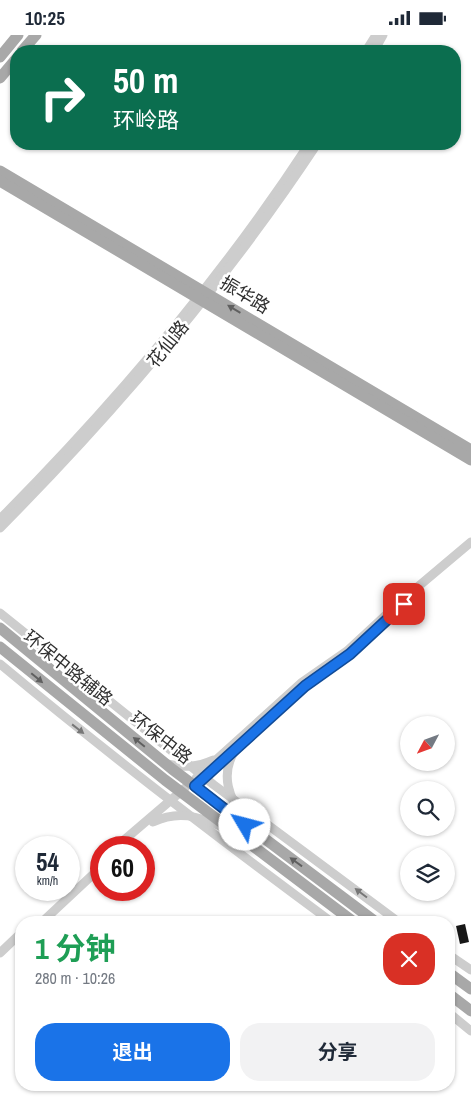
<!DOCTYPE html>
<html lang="zh">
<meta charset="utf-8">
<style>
body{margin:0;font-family:"Archivo Narrow","Noto Sans SC",sans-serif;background:#f2f2f3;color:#1f2937;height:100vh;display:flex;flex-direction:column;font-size:19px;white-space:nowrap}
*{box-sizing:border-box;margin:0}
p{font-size:16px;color:#747a83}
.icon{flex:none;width:28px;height:28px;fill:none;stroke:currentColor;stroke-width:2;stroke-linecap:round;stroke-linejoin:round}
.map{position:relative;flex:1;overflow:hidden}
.sheet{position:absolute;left:15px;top:881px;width:440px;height:175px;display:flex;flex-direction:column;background:#fff;border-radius:20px;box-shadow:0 1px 4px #0004}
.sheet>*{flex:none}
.top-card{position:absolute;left:10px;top:10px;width:451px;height:105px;border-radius:20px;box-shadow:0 1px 4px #0004;background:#0b6e4f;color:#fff;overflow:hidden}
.needle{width:32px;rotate:229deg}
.fabs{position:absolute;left:400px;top:681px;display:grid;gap:10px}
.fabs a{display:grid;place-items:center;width:55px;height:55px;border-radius:50%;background:#fff;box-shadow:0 1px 4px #0004;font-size:25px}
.speed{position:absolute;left:15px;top:801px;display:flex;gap:10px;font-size:25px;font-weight:700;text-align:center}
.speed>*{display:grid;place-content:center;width:65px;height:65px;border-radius:50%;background:#fff;box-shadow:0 1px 4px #0004;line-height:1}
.speed small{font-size:12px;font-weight:400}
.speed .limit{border:8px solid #d22;background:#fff;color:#111}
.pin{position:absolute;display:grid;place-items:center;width:42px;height:42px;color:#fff;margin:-21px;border-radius:10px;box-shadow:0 2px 8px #0006}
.me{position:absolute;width:55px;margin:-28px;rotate:307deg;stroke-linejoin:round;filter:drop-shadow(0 0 4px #0008)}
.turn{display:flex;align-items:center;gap:18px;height:105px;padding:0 20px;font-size:22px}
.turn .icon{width:65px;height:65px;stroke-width:2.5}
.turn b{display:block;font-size:35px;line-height:42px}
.round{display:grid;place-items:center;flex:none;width:52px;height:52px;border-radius:20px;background:#f2f2f3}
.headline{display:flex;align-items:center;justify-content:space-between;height:85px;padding:0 20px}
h1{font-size:30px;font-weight:700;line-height:38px;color:#1e9e55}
.primary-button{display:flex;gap:10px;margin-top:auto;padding:10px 20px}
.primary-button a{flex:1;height:58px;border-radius:20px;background:#1a73e8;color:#fff;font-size:20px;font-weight:700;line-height:58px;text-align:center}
.primary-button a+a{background:#f2f2f3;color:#1f2937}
.status{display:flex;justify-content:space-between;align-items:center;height:35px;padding:0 25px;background:#fff;direction:ltr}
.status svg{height:14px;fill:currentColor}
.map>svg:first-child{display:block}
.building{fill:#171717}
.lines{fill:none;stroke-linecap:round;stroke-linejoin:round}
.minor{stroke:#cdcdcd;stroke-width:9}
.major{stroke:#a8a8a8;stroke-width:11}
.oneway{fill:#606060}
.oneway2{fill:#777}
.route-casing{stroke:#114b97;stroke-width:12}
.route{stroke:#1a73e8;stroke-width:9}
.labels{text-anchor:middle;stroke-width:5;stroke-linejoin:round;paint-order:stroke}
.street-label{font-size:18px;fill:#303030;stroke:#fff}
</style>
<div class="status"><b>10:25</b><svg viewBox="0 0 49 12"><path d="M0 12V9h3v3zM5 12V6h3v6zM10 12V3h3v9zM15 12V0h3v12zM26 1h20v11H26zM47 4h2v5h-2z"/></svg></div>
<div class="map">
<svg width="471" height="1072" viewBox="0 0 471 1072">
<rect width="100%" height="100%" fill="#fff"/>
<polygon class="building" points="465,889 469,907 460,909 456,891"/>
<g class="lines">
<g class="minor">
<polyline points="366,16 376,0"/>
<polyline points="374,16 383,0"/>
<path d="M0,484C114,369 220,245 309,109"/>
<path d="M0,493C117,375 225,248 317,109"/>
<polyline points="0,578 214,750 400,888"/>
<path d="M0,629C108,719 219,804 333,888"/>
<path d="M236,714C219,739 229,764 246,787"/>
<path d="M167,729C184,733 197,732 213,725"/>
<polyline points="196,743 301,648 347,616 401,566 471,507"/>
<path d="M153,787C178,775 198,781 222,792"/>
<polyline points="116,812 185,753"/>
<polyline points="41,888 101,832"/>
<polyline points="0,918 21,898"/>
<polyline points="449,920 471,935"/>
<polyline points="449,978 471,996"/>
</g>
<g class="major">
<polyline points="22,16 36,0"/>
<polyline points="0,22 18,0"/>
<polyline points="0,43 16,24"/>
<polyline points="0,136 471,415"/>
<polyline points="0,146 471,425"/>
<polyline points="0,593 172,734 377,888"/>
<polyline points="0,612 165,745 355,888"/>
<polyline points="449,938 471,954"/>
<polyline points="449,959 471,976"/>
</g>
</g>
<defs><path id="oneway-solid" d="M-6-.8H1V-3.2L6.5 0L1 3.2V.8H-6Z" transform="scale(1.25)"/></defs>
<g class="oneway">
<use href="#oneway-solid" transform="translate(234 274) rotate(-149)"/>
<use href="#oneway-solid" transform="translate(37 643) rotate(40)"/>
<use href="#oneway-solid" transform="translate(139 707) rotate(-141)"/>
<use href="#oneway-solid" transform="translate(296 827) rotate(-144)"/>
</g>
<g class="oneway2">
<use href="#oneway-solid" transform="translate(78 694) rotate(38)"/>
<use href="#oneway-solid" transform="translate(361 858) rotate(-143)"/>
</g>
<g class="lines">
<g class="route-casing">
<polyline id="route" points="245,790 195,751 305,651 350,619 404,569"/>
</g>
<use href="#route" class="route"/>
</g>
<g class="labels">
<g class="street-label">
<text transform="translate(245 260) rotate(31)" y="6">振华路</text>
<text transform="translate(168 309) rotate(-51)" y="6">花仙路</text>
<text transform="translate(68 633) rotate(39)" y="6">环保中路辅路</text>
<text transform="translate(161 703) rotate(38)" y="6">环保中路</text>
</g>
</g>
</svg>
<div class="fabs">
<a><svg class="needle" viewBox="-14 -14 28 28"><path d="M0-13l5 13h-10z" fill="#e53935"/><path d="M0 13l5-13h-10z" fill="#747a83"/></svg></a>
<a><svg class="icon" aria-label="search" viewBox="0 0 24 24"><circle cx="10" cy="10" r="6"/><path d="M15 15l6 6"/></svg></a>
<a><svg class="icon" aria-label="layers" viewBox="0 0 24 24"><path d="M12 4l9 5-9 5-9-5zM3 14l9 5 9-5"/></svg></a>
</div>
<div class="speed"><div>54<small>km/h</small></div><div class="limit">60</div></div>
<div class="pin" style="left:404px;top:569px;background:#d93025"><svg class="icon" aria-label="arrive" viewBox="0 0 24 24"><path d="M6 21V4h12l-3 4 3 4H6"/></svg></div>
<svg class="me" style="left:245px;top:790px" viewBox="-20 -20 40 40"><circle r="19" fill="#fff"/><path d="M0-13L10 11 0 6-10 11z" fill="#1a73e8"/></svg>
<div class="top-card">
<div class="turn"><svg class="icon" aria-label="right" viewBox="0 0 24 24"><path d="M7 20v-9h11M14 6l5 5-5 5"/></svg><div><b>50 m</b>环岭路</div></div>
</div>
<section class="sheet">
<div class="headline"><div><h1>1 分钟</h1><p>280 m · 10:26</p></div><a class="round" style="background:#d93025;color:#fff"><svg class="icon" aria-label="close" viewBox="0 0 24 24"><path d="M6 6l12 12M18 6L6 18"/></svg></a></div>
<div class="primary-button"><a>退出</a><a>分享</a></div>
</section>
</div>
